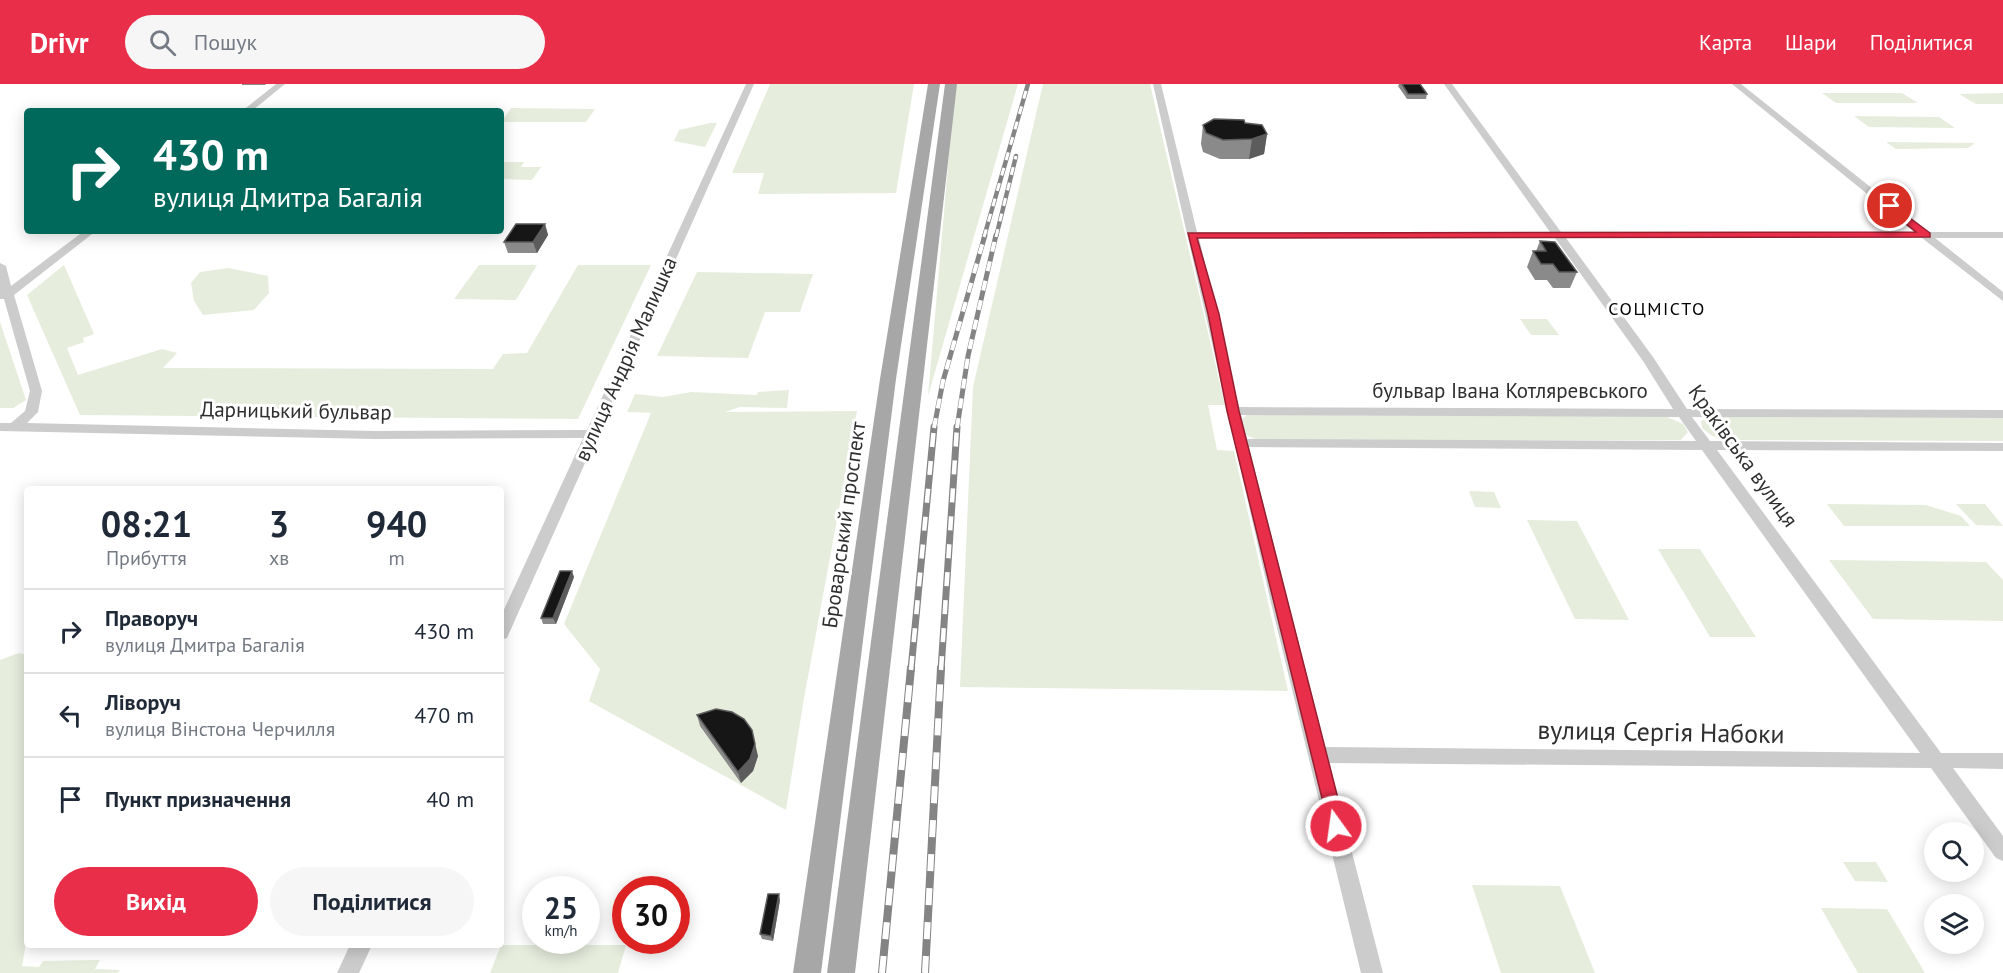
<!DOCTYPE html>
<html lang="uk">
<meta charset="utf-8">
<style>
body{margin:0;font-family:"PT Sans",sans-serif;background:#f6f6f7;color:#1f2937;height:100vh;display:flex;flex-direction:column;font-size:22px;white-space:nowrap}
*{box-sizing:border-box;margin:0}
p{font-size:20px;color:#747a83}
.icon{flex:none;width:33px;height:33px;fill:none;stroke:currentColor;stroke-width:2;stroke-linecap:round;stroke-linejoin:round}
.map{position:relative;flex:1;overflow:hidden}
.side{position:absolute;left:24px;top:402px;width:480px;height:462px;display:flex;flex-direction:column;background:#fff;border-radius:6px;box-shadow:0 3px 15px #0003}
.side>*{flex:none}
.guide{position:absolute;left:24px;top:24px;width:480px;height:126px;border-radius:6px;box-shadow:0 3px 15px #0003;background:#00695c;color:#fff;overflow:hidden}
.buttons{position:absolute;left:1924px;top:738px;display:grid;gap:12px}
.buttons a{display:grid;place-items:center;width:60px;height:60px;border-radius:50%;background:#fff;box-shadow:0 3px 15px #0003;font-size:30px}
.speed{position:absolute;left:522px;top:792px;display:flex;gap:12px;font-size:30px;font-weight:700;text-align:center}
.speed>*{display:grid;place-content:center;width:78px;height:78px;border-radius:50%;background:#fff;box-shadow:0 3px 15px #0003;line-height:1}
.speed small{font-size:15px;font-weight:400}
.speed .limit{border:9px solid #d22;background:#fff;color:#111}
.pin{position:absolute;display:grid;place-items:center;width:51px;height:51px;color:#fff;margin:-26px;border:3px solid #fff;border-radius:50%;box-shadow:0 2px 6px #0007}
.me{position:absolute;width:66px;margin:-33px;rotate:346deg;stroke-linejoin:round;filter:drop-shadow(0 0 4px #0008)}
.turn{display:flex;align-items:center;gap:21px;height:126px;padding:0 30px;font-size:27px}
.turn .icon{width:78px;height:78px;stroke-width:2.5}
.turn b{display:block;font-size:42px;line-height:51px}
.eta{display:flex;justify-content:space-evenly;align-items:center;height:102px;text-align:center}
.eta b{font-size:36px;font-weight:700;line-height:42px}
.action{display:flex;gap:12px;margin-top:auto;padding:12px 30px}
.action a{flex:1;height:69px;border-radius:36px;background:#e92e4a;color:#fff;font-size:24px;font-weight:700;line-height:69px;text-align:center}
.action a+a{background:#f6f6f7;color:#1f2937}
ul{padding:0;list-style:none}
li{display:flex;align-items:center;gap:18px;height:84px;padding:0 30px;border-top:2px solid #e0e1e3}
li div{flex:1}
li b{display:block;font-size:22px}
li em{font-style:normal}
header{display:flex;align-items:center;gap:36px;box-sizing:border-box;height:84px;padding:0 30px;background:#e92e4a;color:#fff}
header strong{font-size:28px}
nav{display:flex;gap:33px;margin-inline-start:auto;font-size:21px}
.search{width:420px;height:54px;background:#f6f6f7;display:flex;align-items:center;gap:15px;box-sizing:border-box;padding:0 21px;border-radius:33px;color:#747a83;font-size:22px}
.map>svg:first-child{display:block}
.green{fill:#e6eddd}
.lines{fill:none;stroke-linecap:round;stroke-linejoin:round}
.minor{fill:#ccc;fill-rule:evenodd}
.major{fill:#a7a7a7;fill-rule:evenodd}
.rail-far3-casing{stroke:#848484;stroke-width:4.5}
.rail-far2-casing{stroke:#848484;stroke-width:5}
.rail-far1-casing{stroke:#848484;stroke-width:7}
.rail-casing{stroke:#848484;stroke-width:8}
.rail-far3{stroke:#fff;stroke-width:3;stroke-dasharray:8;stroke-linecap:butt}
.rail-far2{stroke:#fff;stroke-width:4;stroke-dasharray:10;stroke-linecap:butt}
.rail-far1{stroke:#fff;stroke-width:4.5;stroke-dasharray:14;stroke-linecap:butt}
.rail{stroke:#fff;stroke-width:6;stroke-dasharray:17;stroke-linecap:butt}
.wall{fill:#8a8a8a}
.shaded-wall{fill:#5c5c5c}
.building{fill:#161616;stroke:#5c5c5c;stroke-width:1.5}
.route{fill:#e92e4a;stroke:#971e30;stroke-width:1.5}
.labels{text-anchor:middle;stroke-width:6;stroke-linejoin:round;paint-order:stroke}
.far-neighbourhood-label{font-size:18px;letter-spacing:1.5px;fill:#000;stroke:#fff}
.street-label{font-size:21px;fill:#2f2f2f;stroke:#fff}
.near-street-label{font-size:26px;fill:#2f2f2f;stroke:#fff}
</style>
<header>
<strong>Drivr</strong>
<div class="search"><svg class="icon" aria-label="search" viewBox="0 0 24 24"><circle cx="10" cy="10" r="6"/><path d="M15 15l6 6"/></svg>Пошук</div>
<nav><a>Карта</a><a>Шари</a><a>Поділитися</a></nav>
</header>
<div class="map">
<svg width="2003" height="889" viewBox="0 0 2003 889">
<rect width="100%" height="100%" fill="#fff"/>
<g class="green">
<polygon points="770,0 914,0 896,109 758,110 764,89 732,89"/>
<polygon points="958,0 1018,0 928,312 955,2"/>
<polygon points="1043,0 1150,0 1225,321 1208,321 1217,366 1234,367 1288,607 960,603 973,303"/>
<polygon points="1822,9 1902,9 1918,19 1836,19"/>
<polygon points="2003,9 2003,20 1976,20 1959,10"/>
<polygon points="511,24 595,25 586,38 501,38"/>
<polygon points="1854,32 1939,33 1955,44 1869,43"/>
<polygon points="710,39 717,39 705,63 674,57 679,46"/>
<polygon points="1886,58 1975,59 1968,64 1896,65"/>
<polygon points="501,78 524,78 521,83 541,83 532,96 501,95"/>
<polygon points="64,181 94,250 83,254 84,258 67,264 78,291 162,265 177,269 163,284 493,285 503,270 527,269 578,181 651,181 578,335 80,331 27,211"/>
<polygon points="479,181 537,181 516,216 454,215"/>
<polygon points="228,184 268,192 269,209 254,226 203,231 194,217 191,199 200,188"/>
<polygon points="697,188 813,190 800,228 765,228 748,274 657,272"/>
<polygon points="1520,235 1547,235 1559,251 1531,251"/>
<polygon points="0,238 26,316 13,324 0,324"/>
<polygon points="789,306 787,324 740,323 725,328 857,327 803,620 786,726 589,617 600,585 564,540 651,329 657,329 627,328 635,310 663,313 691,308 757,311 758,308"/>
<polygon points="1247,331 1665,332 1683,340 1688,348 1681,356 1257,356 1246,351 1242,335"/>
<polygon points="1709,333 2003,334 2003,357 1726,356 1712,352 1702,344 1701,337"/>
<polygon points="1469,407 1494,408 1501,424 1475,423"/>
<polygon points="1827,420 1926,421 1961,432 1970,442 1844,442"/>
<polygon points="1956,420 1985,420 2003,442 1976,441"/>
<polygon points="1527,436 1577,437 1629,536 1575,535"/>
<polygon points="1658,465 1700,465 1756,553 1710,553"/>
<polygon points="1829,476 1986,478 2003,496 2003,537 1873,535"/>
<polygon points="19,569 27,571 27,854 22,882 39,883 43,877 100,876 95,885 120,886 118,889 0,889 0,576"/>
<polygon points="1843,778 1876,778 1888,798 1855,797"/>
<polygon points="1472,801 1560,802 1595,889 1501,889"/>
<polygon points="1821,824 1887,825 1925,889 1858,889"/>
<polygon points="501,861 626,861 618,889 490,889"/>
</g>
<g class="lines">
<g class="minor">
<polygon points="276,0 285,0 252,27 242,27"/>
<polygon points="746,0 754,0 507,554 501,556 501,532 583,354 375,355 0,347 0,339 11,339 25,327 30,307 4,215 0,215 0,179 6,182 11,202 84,147 96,147 14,211 42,307 38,328 27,339 375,347 587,346"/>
<path d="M1153,0H1161L1197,148H1550L1444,0H1452L1561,148H1914L1732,0H1741L1927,148H2003V154H1935L2003,208V217L1922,154H1566L1653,273L1687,325L2003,326V334L1692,333L1710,357L2003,359V367L1717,366L1941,669H2003V685L1953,684L2003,752V777L1996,774L1931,684L1329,679L1383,889H1361L1271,519ZM1199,154H1555L1643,277L1673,325L1239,323ZM1241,331L1679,333L1696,357L1247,355ZM1249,363L1702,366L1920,669L1325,663Z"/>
<polygon points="350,861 372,861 359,889 337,889"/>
</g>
<g class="major">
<polygon points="928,0 940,0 896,295 821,889 793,889 880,295"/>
<polygon points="945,0 957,0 855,889 827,889"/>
</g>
<g class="rail-far3-casing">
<g id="rail-far3">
<polyline points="984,153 1028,0"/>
<polyline points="996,153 1016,72"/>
</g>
</g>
<g class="rail-far2-casing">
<g id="rail-far2">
<polyline points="934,344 943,297 985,151"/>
<polyline points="957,344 968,272 996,151"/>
</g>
</g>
<g class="rail-far1-casing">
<g id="rail-far1">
<polyline points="911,586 934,343"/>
<polyline points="941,586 957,343"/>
</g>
</g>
<g class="rail-casing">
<g id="rail">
<polyline points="882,889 911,584"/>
<polyline points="925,889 941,584"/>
</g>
</g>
<use href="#rail-far3" class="rail-far3"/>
<use href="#rail-far2" class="rail-far2"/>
<use href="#rail-far1" class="rail-far1"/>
<use href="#rail" class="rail"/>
</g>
<g class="wall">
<polygon points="242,0 266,0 265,1 242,1"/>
<polygon points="1399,0 1420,0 1427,10 1426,15 1407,15 1398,2"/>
<polygon points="1245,39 1267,50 1264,70 1249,75 1220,75 1203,68 1201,60 1203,41"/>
<polygon points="545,140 548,151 537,169 508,169 504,158"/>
<polygon points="1540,157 1577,188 1570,204 1553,204 1547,196 1535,196 1527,183 1533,167 1536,167"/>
<polygon points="574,493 556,540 543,540 541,534"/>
<polygon points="697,631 758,672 753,687 741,699 700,642"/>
<polygon points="780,816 773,857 762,855 760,850"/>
</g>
<g class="shaded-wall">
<polygon points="1267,50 1264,70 1249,75 1252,55"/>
<polygon points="545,140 548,151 537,169 533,158"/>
<polygon points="572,487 574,493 556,540 553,534"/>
<polygon points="752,646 758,672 753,687 741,699 738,688"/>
<polygon points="779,810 780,816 773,857 771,852"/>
</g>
<g class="building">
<polygon points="1402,0 1420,0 1427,10 1408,10"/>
<polygon points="1214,35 1244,36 1245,39 1262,41 1267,50 1252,55 1223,56 1206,49 1203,41"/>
<polygon points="516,140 545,140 533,158 504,158"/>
<polygon points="1540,157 1555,158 1577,188 1559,188 1553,180 1541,180 1533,167 1546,167"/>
<polygon points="560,487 572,487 553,534 541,534"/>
<polygon points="716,625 732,628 744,635 752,646 755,660 750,675 738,688 697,631"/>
<polygon points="768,810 779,810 771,852 760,850"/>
</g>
<polygon class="route" points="1890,119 1930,149 1930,153 1197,154 1219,230 1239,327 1345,742 1342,747 1336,749 1330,747 1227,327 1208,230 1188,149 1916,148 1886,124 1885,122"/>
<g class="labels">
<g class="far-neighbourhood-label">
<text x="1657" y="231">СОЦМІСТО</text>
</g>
<g class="street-label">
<text transform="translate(626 275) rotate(-66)" y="7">вулиця Андрія Малишка</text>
<text x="1510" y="314">бульвар Івана Котляревського</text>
<text transform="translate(296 327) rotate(1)" y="7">Дарницький бульвар</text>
<text transform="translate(1743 372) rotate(54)" y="7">Краківська вулиця</text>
<text transform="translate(844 441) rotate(-82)" y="7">Броварський проспект</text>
</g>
<g class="near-street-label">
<text transform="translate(1661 648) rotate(1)" y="9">вулиця Сергія Набоки</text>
</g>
</g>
</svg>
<div class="buttons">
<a><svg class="icon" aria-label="search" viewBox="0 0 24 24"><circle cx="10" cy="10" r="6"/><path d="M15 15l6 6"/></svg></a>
<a><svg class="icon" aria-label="layers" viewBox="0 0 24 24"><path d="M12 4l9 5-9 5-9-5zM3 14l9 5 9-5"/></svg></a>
</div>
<div class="speed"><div>25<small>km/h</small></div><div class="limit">30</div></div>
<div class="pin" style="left:1890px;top:122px;background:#d93025"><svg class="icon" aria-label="arrive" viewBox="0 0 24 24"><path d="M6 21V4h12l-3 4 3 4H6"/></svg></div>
<svg class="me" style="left:1336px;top:742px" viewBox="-20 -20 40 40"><circle r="17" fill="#e92e4a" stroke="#fff" stroke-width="3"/><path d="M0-11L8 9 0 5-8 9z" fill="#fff"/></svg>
<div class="guide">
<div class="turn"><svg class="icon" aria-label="right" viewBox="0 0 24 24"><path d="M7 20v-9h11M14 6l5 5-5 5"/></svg><div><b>430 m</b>вулиця Дмитра Багалія</div></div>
</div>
<section class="side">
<div class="eta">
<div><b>08:21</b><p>Прибуття</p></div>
<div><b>3</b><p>хв</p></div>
<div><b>940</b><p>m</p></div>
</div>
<ul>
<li><svg class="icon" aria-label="right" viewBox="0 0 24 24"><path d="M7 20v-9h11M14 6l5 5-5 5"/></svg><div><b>Праворуч</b><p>вулиця Дмитра Багалія</p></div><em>430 m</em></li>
<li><svg class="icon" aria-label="left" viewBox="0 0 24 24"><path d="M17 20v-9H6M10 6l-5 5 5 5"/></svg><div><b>Ліворуч</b><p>вулиця Вінстона Черчилля</p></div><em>470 m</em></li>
<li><svg class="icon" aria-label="arrive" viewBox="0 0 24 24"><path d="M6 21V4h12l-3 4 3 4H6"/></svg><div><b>Пункт призначення</b></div><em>40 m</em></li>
</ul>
<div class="action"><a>Вихід</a><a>Поділитися</a></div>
</section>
</div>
